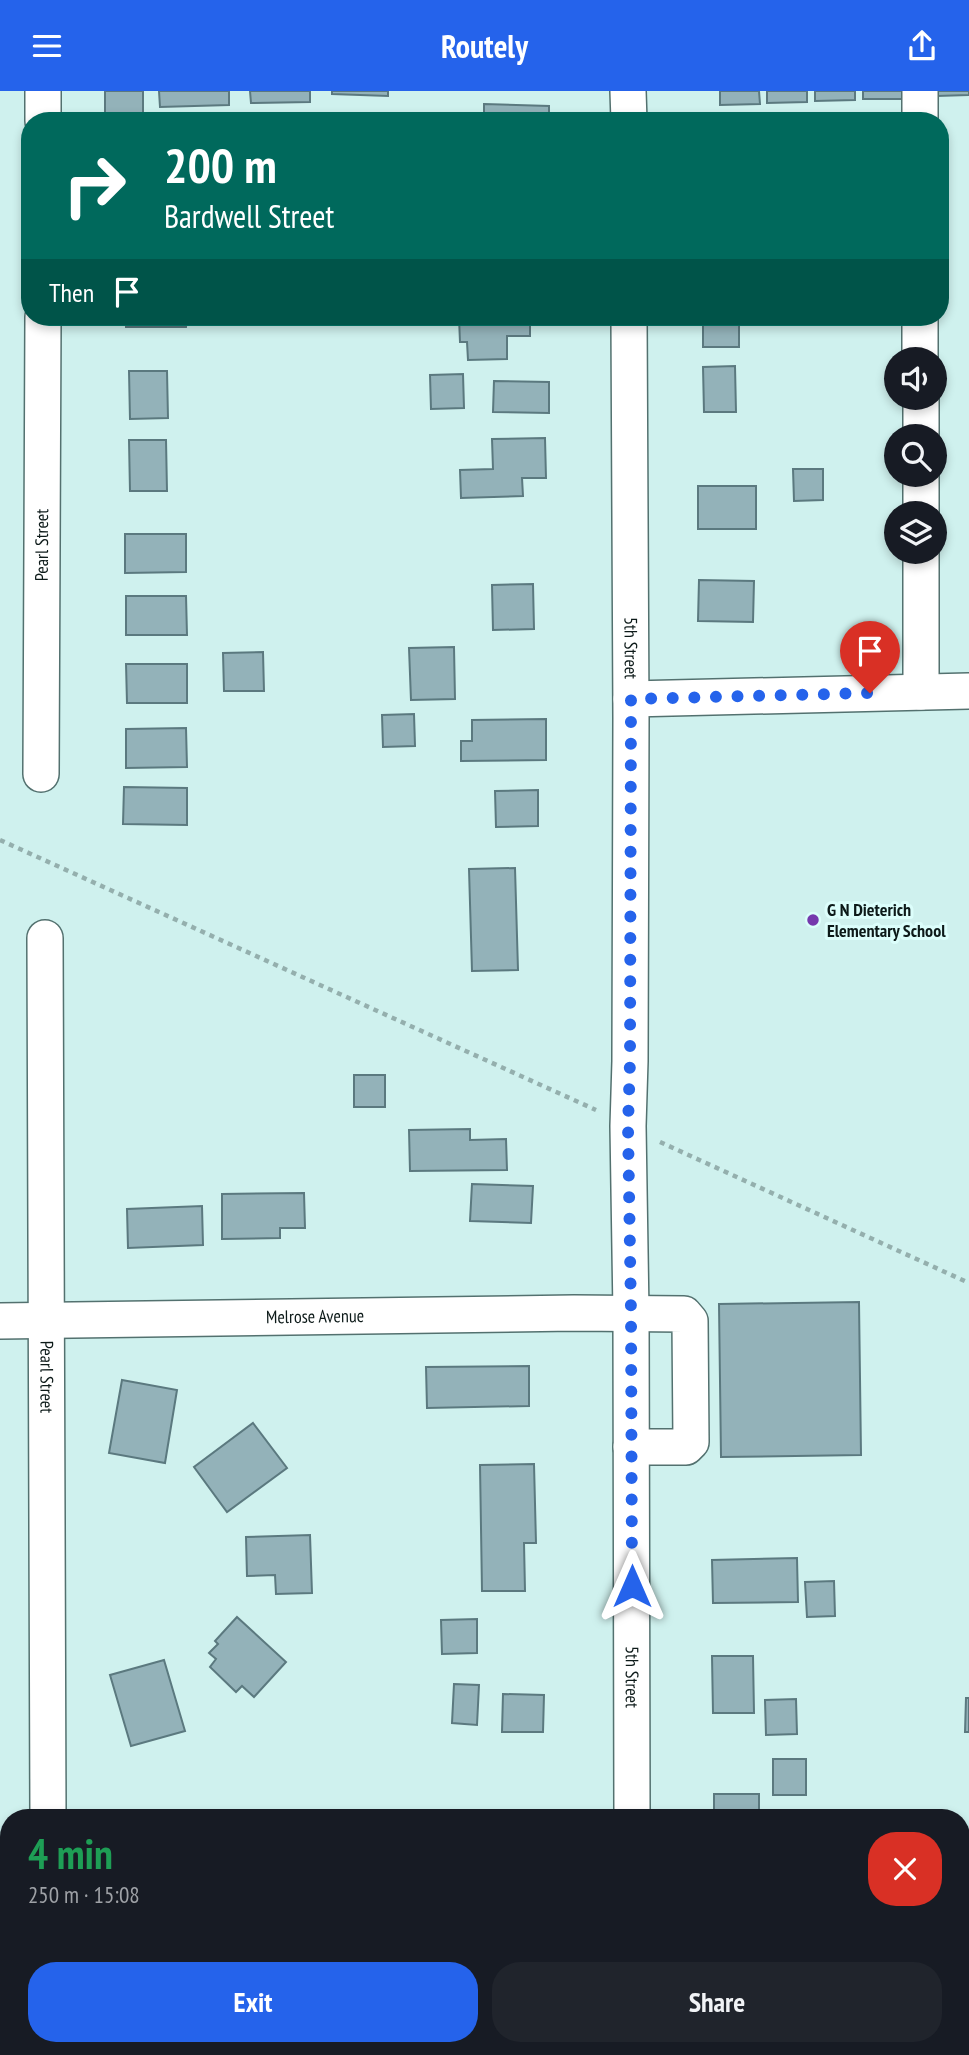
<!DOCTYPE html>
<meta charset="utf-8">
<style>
body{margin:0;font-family:"PT Sans Narrow",sans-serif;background:#20242c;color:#f1f3f6;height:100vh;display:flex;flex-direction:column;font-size:26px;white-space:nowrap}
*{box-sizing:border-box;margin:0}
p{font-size:23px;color:#9ea1a6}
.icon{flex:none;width:38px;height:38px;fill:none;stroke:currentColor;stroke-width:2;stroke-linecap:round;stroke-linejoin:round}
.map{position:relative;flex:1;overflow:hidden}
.drawer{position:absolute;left:0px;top:1718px;width:970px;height:247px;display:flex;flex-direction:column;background:#171b24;border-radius:28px 28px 0 0;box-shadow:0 4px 10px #0003}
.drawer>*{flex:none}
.top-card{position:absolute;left:21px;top:21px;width:928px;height:214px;border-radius:28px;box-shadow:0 4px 10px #0003;background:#00695c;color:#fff;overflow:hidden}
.buttons{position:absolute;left:884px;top:256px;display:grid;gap:14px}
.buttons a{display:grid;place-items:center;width:63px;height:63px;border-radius:50%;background:#171b24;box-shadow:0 4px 10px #0003;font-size:35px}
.pin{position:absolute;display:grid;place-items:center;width:60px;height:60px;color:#fff;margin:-72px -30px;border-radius:50% 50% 50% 0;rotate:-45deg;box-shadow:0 0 7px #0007}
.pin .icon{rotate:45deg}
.me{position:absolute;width:77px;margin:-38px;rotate:0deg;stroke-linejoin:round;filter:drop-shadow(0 0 5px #0008)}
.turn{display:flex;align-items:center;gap:24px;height:147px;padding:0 28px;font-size:32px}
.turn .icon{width:91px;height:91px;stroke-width:2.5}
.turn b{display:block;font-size:49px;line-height:60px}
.then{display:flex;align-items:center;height:66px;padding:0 28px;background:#0003;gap:14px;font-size:26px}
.round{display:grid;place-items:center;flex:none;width:74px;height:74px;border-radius:28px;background:#20242c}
.head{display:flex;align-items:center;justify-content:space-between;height:119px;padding:0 28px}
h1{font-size:42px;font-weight:700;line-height:52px;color:#1e9e55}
.cta{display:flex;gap:14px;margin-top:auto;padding:14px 28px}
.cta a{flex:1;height:80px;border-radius:28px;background:#2563eb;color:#fff;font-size:28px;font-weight:700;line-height:80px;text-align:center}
.cta a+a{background:#20242c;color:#f1f3f6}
header{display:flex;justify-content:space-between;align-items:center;height:91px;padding:0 28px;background:#2563eb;color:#fff;font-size:32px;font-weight:700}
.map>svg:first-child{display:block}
.building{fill:#93b2b9;stroke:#5b797f;stroke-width:2}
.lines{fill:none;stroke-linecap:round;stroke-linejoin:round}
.minor-casing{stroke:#53716f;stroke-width:38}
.path{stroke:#94afad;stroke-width:4.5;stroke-dasharray:5 5;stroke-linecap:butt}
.minor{stroke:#fff;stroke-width:35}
.route{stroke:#2563eb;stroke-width:12;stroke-dasharray:0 21.6}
.poi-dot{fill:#7538ad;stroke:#dcfefb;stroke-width:2.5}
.labels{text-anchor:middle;stroke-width:6;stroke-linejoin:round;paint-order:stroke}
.street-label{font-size:18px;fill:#0d1a19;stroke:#dcfefb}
.poi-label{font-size:18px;font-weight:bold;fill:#0d1a19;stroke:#dcfefb;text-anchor:start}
</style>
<header><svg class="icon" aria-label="menu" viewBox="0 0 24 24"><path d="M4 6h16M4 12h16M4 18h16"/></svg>Routely<svg class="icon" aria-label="share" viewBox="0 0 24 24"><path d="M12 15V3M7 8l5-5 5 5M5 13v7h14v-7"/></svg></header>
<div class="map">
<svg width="969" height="1964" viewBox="0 0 969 1964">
<rect width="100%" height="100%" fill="#cff1ee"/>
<g class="building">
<rect x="105" y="0" width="38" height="26"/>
<polygon points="159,0 229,0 229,14 160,16"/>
<polygon points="250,0 310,0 310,11 251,12"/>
<polygon points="332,0 388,0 388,5 332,3"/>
<polygon points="720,0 759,0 760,13 720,14"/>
<polygon points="767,0 807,0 807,11 767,12"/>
<polygon points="815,0 855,0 855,9 815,10"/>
<polygon points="863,0 902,0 903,8 863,8"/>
<polygon points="937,0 969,0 969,4 937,5"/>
<polygon points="484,13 549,15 549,30 484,30"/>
<polygon points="126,226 187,226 186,236 126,236"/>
<polygon points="476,226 530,226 530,245 507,245 507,268 468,269 467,251 460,251 459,227"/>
<rect x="703" y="226" width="36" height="30"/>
<polygon points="735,275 736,321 704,321 703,276"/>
<polygon points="129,280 167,280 168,327 130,328"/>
<polygon points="463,283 464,317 431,318 430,284"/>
<polygon points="494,290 549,291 549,322 493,321"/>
<polygon points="545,347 546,387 522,387 523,405 461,407 460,379 493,378 492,348"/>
<polygon points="129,349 166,349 167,400 130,400"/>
<polygon points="793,378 823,378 823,409 794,410"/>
<rect x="698" y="395" width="58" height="43"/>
<polygon points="125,443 186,443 186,481 125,482"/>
<polygon points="699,489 754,490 753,531 698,530"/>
<polygon points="533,493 534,538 493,539 492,494"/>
<polygon points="126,505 186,505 187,544 126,544"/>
<polygon points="454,556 455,608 411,609 409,557"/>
<polygon points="263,561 264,600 224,600 223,562"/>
<polygon points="126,573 187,573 187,612 127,612"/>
<polygon points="414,623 415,655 383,656 382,624"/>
<polygon points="546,628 546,669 461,670 461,650 472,650 472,629"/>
<polygon points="186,637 187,676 126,677 126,638"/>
<polygon points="124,696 187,697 187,734 123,733"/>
<polygon points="538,699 538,735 496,736 495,700"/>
<polygon points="515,777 518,879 472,880 469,778"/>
<rect x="354" y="984" width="31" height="32"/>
<polygon points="470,1038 470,1049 506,1048 507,1079 410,1080 409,1039"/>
<polygon points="472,1093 533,1095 531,1132 470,1130"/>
<polygon points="304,1102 305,1137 280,1137 280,1147 222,1148 222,1103"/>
<polygon points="202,1115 203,1154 128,1157 127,1118"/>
<polygon points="859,1211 861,1364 721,1366 719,1213"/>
<polygon points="529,1275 529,1315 427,1317 426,1276"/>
<polygon points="122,1289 177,1299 165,1372 109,1362"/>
<polygon points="253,1332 287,1377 227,1421 194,1376"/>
<polygon points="534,1373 536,1452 524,1452 525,1500 482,1500 480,1374"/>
<polygon points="310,1444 312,1502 276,1503 275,1484 247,1485 246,1446"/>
<polygon points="797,1467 798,1511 713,1512 712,1469"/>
<polygon points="834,1490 835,1525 807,1526 805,1491"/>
<polygon points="237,1526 286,1571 254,1606 242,1595 236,1601 210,1576 216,1568 209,1562 218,1553 215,1550"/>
<polygon points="477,1528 477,1562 442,1563 441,1529"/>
<polygon points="712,1565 753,1565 754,1622 713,1622"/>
<polygon points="164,1569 185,1640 131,1655 110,1584"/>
<polygon points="454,1593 479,1594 477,1634 452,1632"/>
<polygon points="503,1603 544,1604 543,1641 502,1641"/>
<polygon points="966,1607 969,1607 969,1641 965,1641"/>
<polygon points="796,1608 797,1643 766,1644 765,1609"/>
<rect x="773" y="1668" width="33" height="36"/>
<rect x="714" y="1703" width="45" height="24"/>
<rect x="448" y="1956" width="64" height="8"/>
<rect x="705" y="1956" width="59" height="8"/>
<rect x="790" y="1956" width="38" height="8"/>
</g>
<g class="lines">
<g class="minor-casing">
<g id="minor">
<polyline points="628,0 629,30"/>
<polyline points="920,0 920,30"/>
<polyline points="43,30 43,0"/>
<path id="s1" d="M629,226L631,627L630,970L628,1035L631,1222L632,1727"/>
<polyline points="920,226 920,268"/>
<polyline points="921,306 921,345"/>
<polyline points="921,383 921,422"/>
<polyline points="921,460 921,601"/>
<polyline points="631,608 969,600"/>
<path id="s2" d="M41,683L43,226"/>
<path id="s3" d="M45,847L48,1727"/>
<path id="s4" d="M0,1230L574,1222L684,1223L690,1230L691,1351L686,1356H631"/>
<polyline points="48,1956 48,1964"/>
<polyline points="267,1956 268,1964"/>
<polyline points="632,1956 632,1964"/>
</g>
</g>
<g class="path">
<polyline points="0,749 596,1019"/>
<polyline points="660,1051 969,1192"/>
</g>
<use href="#minor" class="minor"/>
</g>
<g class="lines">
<polyline class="route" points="632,1495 631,1222 628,1035 630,970 631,608 870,602"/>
</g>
<circle class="poi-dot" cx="813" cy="829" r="7"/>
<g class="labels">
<g class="street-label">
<text dy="6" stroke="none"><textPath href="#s2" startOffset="229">Pearl Street</textPath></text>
<text dy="6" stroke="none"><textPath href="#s1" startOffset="331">5th Street</textPath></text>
<text dy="6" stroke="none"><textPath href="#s4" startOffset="315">Melrose Avenue</textPath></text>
<text dy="6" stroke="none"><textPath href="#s3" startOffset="439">Pearl Street</textPath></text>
<text dy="6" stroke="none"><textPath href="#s1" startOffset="1360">5th Street</textPath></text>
</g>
<g class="poi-label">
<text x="827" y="825">G N Dieterich<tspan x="827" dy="21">Elementary School</tspan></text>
</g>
</g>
</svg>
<div class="buttons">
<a><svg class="icon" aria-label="sound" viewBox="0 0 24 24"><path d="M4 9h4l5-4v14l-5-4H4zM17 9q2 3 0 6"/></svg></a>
<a><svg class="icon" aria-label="search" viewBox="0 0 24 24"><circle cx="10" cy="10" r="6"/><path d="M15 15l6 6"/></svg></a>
<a><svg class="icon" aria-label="layers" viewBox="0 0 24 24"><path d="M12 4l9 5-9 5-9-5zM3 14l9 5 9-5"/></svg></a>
</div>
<div class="pin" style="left:870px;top:602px;background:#d93025"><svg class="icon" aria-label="arrive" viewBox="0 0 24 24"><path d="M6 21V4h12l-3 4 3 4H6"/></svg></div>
<svg class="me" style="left:632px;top:1495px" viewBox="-20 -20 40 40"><path d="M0-17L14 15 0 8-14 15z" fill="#2563eb" stroke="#fff" stroke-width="4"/></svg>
<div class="top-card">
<div class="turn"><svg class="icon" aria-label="right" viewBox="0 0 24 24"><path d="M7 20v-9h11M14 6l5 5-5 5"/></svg><div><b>200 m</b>Bardwell Street</div></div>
<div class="then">Then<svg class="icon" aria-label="arrive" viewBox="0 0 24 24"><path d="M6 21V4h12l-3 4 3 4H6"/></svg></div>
</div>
<section class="drawer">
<div class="head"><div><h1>4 min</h1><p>250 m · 15:08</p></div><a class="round" style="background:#d93025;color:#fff"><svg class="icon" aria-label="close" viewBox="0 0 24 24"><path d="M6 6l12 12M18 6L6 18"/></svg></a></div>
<div class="cta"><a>Exit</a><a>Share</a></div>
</section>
</div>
